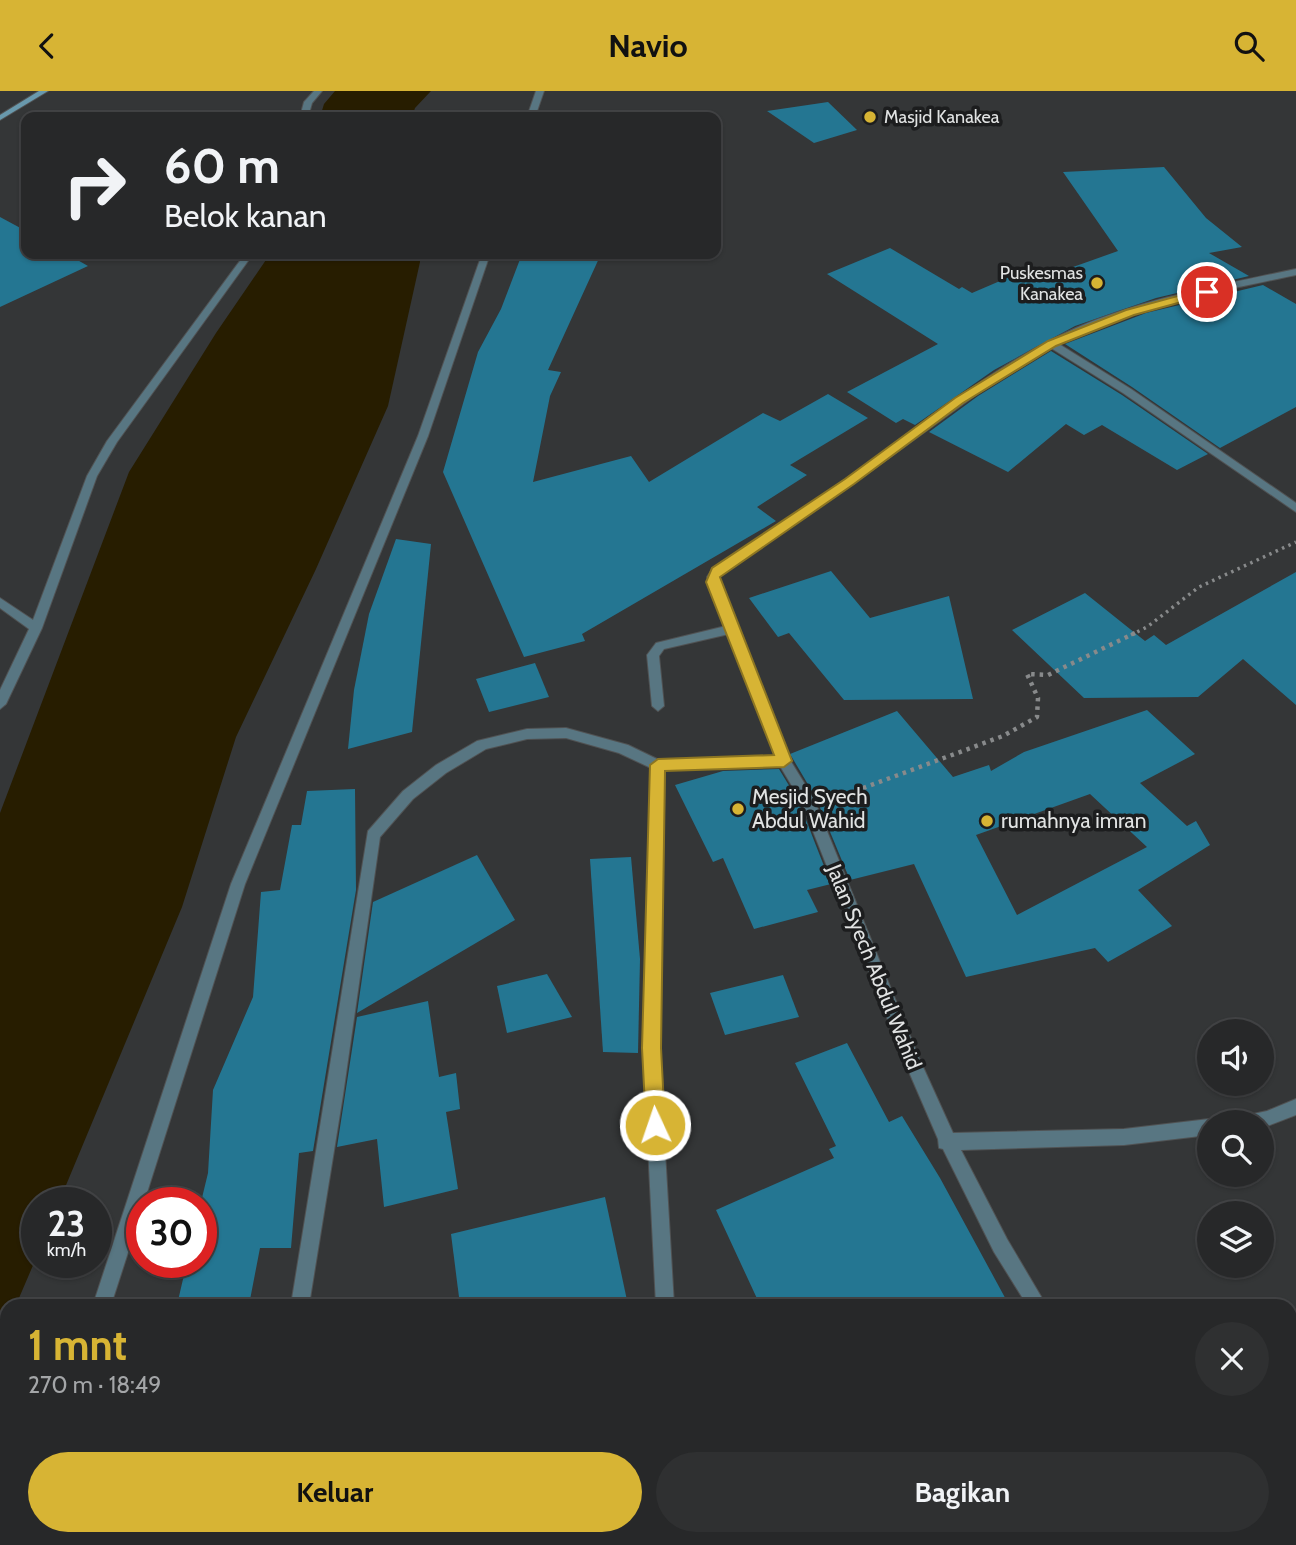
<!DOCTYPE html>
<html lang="id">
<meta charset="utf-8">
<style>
body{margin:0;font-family:Cabin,sans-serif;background:#2f3031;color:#f1f3f6;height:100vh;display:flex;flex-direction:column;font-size:26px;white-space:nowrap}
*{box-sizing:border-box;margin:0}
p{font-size:23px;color:#a4a6a8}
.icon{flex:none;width:38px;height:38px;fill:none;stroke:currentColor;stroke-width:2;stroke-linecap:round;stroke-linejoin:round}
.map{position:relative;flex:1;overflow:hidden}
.details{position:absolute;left:0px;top:1208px;width:1297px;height:247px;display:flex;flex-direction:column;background:#272829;border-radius:21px 21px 0 0;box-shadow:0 2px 5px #0004,0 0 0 2px #434446}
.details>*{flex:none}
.banner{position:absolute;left:21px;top:21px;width:700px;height:147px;border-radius:14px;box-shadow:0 2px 5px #0004,0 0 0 2px #434446;background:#272829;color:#f1f3f6;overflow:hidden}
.buttons{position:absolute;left:1197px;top:928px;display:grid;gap:14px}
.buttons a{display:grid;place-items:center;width:77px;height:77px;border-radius:50%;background:#272829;box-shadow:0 2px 5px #0004,0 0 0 2px #434446;font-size:35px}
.speed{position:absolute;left:21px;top:1096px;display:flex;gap:14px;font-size:35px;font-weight:700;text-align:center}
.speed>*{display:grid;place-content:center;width:91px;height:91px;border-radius:50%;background:#272829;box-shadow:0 2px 5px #0004,0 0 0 2px #434446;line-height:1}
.speed small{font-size:18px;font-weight:400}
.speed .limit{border:10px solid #d22;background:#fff;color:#111}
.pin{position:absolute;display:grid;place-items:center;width:60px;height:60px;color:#fff;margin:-30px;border:4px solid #fff;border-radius:50%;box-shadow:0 2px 7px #0007}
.me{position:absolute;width:77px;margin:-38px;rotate:357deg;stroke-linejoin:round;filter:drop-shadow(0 0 5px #0008)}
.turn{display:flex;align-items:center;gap:24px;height:147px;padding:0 28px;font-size:32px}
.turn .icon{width:91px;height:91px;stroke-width:2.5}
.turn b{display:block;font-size:49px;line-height:60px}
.round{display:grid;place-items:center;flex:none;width:74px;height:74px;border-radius:37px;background:#2f3031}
.overview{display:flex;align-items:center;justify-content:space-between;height:119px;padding:0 28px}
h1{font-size:42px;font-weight:700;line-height:52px;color:#d7b434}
.action{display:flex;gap:14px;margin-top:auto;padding:14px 28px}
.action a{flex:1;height:80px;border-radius:42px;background:#d7b434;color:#111;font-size:28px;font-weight:700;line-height:80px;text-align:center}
.action a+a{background:#2f3031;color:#f1f3f6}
header{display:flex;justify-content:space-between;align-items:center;height:91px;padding:0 28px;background:#d7b434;color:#111;font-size:32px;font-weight:700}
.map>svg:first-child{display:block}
.water{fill:#271d00}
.building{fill:#247692;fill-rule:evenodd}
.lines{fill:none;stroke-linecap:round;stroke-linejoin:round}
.minor-casing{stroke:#505253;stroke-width:2}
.secondary-casing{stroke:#505253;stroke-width:2}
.path-far1{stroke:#888a8b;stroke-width:3.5;stroke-dasharray:2.5 4.5;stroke-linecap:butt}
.path{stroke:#888a8b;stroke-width:4.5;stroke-dasharray:3.5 5;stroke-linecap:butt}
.minor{fill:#587682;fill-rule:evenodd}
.secondary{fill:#6999ad;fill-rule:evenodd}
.route{fill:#d7b434;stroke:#8c7522;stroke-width:2}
.poi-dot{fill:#d7b434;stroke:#1c1d1e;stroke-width:2.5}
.labels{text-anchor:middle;stroke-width:7;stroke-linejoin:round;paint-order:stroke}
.far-poi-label{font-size:18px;fill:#e1e3e3;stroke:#1c1d1e;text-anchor:start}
.poi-label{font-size:21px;fill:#e1e3e3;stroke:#1c1d1e;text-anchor:start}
.street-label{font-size:21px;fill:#e1e3e3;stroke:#1c1d1e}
</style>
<header><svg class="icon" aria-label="back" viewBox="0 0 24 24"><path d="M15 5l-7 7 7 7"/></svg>Navio<svg class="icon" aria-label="search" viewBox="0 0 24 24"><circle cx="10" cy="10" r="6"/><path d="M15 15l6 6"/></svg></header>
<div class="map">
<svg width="1296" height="1454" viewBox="0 0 1296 1454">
<rect width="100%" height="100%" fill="#343637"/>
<g class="water">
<polygon points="335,0 431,0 415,17 412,26 320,26 324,13"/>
<polygon points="270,163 419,163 420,171 388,315 316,478 236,646 182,816 59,1111 37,1111 37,1165 16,1214 7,1214 7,1237 0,1253 0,722 129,381 216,242"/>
</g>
<g class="building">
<polygon points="828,11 857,39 814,52 767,20"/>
<polygon points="1164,76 1206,127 1242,156 1209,162 1249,185 1156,207 1075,235 994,279 915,334 903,328 896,332 847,301 938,253 827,183 890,157 959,198 962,196 972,202 1030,177 1045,186 1118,160 1063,81"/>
<polygon points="0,126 26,140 26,163 67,163 88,175 0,216"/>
<polygon points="522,163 601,163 548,279 561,281 550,305 533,391 631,365 649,391 763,322 780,330 828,303 868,327 790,374 807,384 757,416 776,430 582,543 585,550 524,566 443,381 478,261 501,218"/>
<polygon points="1263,194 1296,213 1296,316 1220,357 1132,296 1065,253 1146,222"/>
<polygon points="1051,260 1122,304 1208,363 1177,379 1102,334 1084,344 1066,333 1008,381 929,341 978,305"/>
<polygon points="396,448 431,453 412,641 348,658 354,599 369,523"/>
<polygon points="831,480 870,527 949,505 973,608 844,609 789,542 778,546 749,507"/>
<polygon points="1296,481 1296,614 1243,568 1198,606 1084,607 1012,539 1085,502 1145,550 1154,544 1166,554"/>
<polygon points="535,572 549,606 489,621 476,588"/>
<path d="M1147,619L1195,663L1140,692L1187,735L1196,730L1210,754L1138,799L1172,835L1108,871L1095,857L966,886L914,773L850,789L816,707L790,663L897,620L953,686L989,674L991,680L1024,661ZM1090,703L1147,756L1017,824L976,744Z"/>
<polygon points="779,678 799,711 831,793 807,799 818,821 754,838 723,767 713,771 675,694 723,680"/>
<polygon points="355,698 356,799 313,1060 299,1062 291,1157 260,1157 249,1214 177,1214 187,1171 201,1171 201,1111 208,1082 213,999 253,906 261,801 280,799 292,734 301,734 307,700"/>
<polygon points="477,764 515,829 357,922 373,811"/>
<polygon points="631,766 640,868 638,962 603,961 590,768"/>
<polygon points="547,883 572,926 507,942 497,895"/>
<polygon points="783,884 799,926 725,944 710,902"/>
<polygon points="428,910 439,986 456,982 460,1018 446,1021 458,1098 384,1116 377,1048 337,1056 357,926"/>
<polygon points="847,952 889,1031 902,1025 940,1087 1009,1214 760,1214 716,1119 834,1067 829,1058 836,1055 795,972"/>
<polygon points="605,1106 628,1214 460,1214 451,1143"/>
</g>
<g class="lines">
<g class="minor-casing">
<g id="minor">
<polygon points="314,0 322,0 312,12 308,26 300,26 304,11"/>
<polygon points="536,0 544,0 535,26 527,26"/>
<polygon points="245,163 253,163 117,351 97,385 42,537 6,613 0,618 0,599 29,538 0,517 0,507 33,529 87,385 107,350"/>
<polygon points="482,163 490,163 428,345 245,793 144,1111 142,1111 142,1118 111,1214 93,1214 231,793 418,345"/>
<path d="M1296,178V184C1215,201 1134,217 1059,253L1131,298L1296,412V421L1123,302L1051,257L977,303L853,393L719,486L790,669L814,708L919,967L953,1042L1124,1038L1209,1028L1215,1030L1209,1031V1044L1124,1054L961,1059L1007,1148L1046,1214H1027L994,1161L943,1058L939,1057L938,1048L903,967L801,710L780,675L665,679L659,957L674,1214H656L643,957L651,677L619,662L566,647L527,648L486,658L446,682L413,708L380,746L343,1004L309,1214H291L368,740L403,700L436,674L477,650L527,638L566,637L628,654L659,669L775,665L729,543L664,558L659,565L664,615L658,620L652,615L647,564L656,552L726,535L707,486L713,477C766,442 820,407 871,370C937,323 1001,270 1076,237C1145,207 1222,194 1296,178Z"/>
<polygon points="1296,1008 1296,1024 1262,1037 1262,1031 1242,1031 1244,1025 1267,1020"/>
<polygon points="14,1447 35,1447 32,1454 12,1454"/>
<polygon points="244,1447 264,1447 263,1454 243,1454"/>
<rect x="680" y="1447" width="20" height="7"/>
<polygon points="1178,1447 1200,1447 1202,1454 1181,1454"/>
</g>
</g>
<g class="secondary-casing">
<polygon id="secondary" points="39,0 48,0 0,29 0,24"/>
</g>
<polyline class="path-far1" points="1131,544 1147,536 1199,496 1296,451"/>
<polyline class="path" points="839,706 1003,645 1037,626 1038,607 1027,583 1048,584 1135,542"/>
<use href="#minor" class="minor"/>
<use href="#secondary" class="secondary"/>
</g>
<polygon class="route" points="1207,197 1213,201 1211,203 1134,224 1056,255 963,312 854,393 720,486 792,670 784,676 665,680 661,957 665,1034 662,1041 655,1044 649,1041 646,1034 642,957 650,674 658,668 774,664 706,491 712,477 845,388 955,307 1048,250 1126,219"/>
<g class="poi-dot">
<circle cx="870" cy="26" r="7"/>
<circle cx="1097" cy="192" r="7"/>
<circle cx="738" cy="718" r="7"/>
<circle cx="987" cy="730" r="7"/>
</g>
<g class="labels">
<g class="far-poi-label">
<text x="884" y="32">Masjid Kanakea</text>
<text x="1083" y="188" text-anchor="end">Puskesmas<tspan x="1083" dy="21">Kanakea</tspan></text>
</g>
<g class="poi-label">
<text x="752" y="713">Mesjid Syech<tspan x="752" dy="24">Abdul Wahid</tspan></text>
<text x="1001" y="737">rumahnya imran</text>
</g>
<g class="street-label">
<text transform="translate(874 876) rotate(68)" y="7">Jalan Syech Abdul Wahid</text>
</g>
</g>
</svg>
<div class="buttons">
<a><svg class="icon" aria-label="sound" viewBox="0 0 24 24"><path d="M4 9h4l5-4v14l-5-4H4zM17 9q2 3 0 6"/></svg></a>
<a><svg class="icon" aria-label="search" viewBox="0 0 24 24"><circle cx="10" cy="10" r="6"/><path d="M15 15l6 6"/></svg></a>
<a><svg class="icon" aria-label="layers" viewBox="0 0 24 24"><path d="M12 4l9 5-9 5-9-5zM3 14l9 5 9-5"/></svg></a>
</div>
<div class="speed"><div>23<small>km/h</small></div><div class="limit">30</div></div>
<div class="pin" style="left:1207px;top:201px;background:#d93025"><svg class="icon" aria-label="arrive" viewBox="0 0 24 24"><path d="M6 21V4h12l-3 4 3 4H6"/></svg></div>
<svg class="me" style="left:655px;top:1034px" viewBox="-20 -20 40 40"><circle r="17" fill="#d7b434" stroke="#fff" stroke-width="3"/><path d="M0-11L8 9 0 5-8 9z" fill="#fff"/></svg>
<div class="banner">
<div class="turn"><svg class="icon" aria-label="right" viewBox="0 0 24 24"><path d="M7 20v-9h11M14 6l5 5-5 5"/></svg><div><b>60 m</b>Belok kanan</div></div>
</div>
<section class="details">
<div class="overview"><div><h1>1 mnt</h1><p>270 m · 18:49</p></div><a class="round"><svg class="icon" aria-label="close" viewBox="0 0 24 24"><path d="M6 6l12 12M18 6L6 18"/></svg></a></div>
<div class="action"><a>Keluar</a><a>Bagikan</a></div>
</section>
</div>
